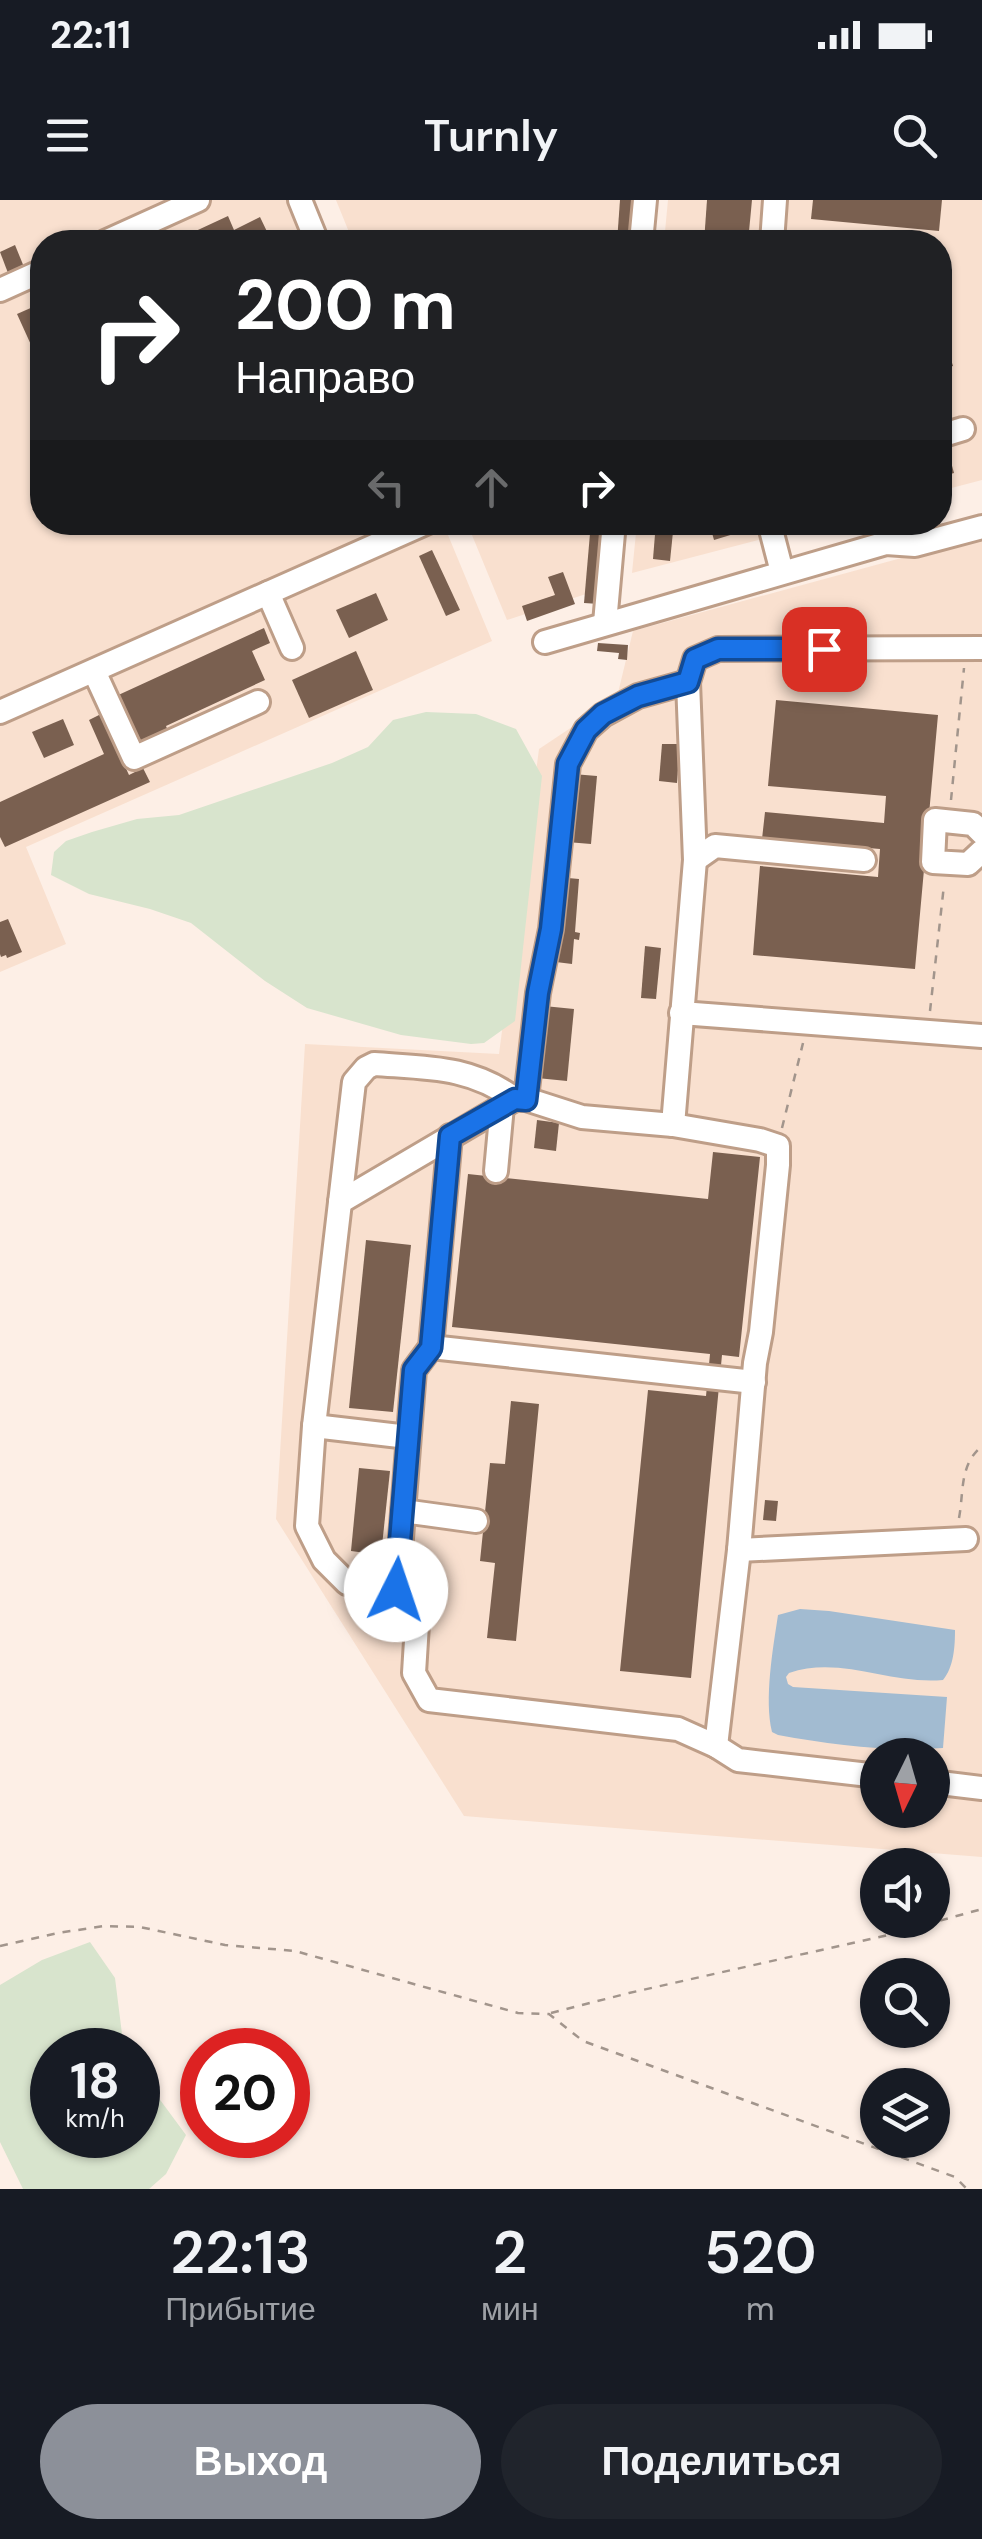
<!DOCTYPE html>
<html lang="ru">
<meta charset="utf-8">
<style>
body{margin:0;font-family:"DM Sans",sans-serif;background:#20242c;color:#f1f3f6;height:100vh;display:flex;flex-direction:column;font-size:38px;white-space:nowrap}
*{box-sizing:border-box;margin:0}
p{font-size:32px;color:#9ea1a6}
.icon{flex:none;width:55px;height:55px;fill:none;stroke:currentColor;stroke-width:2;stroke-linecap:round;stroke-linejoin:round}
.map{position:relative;height:1989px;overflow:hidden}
.sheet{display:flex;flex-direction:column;background:#171b24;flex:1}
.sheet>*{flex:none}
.hud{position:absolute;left:30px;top:30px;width:922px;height:305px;border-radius:40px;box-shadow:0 2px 8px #0004;background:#202124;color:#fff;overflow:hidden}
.needle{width:65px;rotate:185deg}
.tools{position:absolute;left:860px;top:1538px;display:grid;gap:20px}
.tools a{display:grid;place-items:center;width:90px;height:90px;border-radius:50%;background:#171b24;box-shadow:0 2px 8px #0004;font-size:50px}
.speed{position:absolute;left:30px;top:1828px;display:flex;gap:20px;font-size:50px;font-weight:700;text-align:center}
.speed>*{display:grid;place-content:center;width:130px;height:130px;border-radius:50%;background:#171b24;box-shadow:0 2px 8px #0004;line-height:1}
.speed small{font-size:25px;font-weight:400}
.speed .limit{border:15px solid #d22;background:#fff;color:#111}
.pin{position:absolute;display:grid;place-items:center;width:85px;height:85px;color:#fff;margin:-42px;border-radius:20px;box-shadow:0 5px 15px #0006}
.me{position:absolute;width:110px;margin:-55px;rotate:4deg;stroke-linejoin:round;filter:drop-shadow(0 0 8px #0008)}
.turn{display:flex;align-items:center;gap:35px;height:210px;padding:0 40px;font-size:45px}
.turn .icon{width:130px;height:130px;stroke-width:2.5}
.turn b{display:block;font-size:70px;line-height:85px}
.lanes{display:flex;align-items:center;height:95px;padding:0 40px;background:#0003;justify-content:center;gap:50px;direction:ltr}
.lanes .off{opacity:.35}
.eta{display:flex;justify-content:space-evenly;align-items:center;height:170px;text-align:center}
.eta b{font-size:60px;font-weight:600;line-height:70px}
.action{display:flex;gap:20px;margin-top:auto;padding:20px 40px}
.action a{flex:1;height:115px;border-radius:60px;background:#8c9099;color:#fff;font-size:40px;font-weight:600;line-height:115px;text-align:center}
.action a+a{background:#20242c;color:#f1f3f6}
.status{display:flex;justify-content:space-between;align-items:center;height:70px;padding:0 50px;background:#171b24;direction:ltr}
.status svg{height:28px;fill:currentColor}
header{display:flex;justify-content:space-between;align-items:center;height:130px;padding:0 40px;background:#171b24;font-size:45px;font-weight:600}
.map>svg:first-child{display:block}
.built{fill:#f9e0cf;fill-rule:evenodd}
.green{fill:#d8e4cd}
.water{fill:#a2bbd1}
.building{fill:#7a6050}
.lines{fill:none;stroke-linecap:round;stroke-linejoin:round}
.minor-casing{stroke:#be9e88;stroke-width:28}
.path{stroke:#a2958c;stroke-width:2.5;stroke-dasharray:8 8;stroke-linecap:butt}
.minor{stroke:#fff;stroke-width:22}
.route-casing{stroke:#114b97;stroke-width:25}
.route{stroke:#1a73e8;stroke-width:18}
</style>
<div class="status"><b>22:11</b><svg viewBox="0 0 49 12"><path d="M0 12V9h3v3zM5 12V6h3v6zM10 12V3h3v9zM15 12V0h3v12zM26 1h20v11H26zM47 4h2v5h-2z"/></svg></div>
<header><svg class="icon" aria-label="menu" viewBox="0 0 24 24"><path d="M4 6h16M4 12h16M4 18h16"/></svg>Turnly<svg class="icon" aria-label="search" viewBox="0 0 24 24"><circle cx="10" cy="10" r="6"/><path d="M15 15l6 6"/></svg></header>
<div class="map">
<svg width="982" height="1989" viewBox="0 0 982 1989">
<rect width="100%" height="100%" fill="#fdefe6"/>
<g class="built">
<polygon points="0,0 310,0 328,42 42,42 42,322 443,323 492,441 26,647 66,744 0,772"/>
<polygon points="336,0 629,0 624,42 353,42"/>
<polygon points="668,0 982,0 982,280 940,291 940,42 664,42"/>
<polygon points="467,323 596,323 589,393 507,420"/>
<polygon points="637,323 823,323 632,373"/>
<path d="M982,336V1657L464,1616L276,1319L305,844L499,854L539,549L617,497L633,431ZM878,1555H932V1610H878Z"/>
</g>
<g class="green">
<polygon points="426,512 476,514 516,529 542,576 515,821 484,843 471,844 401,835 307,808 265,781 191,723 150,709 89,694 51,675 54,652 66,641 92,632 137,619 179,615 332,563 368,547 393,520"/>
<polygon points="90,1742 115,1778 124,1850 52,1850 52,1935 138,1935 138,1870 186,1935 166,1974 149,1989 23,1989 0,1942 0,1785 42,1760"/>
</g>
<path class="water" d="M800,1409L829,1411L955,1430C955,1446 954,1467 943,1480C891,1485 840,1455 789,1473L786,1477L788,1484L793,1487L947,1497L943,1548C887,1552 833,1545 778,1535L772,1532C764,1499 773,1448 778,1415Z"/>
<g class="building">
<polygon points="620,0 636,0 632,42 617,42"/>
<polygon points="707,0 752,0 748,42 704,42"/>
<polygon points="813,0 942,0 939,31 811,19"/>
<polygon points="228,16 234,30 260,17 272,42 172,42"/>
<polygon points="15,45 24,67 8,73 0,52"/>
<polygon points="42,103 42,169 17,114"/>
<polygon points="940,125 953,166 940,170"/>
<polygon points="946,244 954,273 940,277 940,246"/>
<polygon points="346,322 377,322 352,334"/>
<polygon points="591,322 607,322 599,404 584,403"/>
<polygon points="656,322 674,322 670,361 653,359"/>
<polygon points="709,322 759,322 760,326 714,340"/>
<polygon points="432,350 460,410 446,416 419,356"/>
<polygon points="563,372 575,404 527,421 522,406 555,395 548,377"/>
<polygon points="376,393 388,420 349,438 336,410"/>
<polygon points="264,428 270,443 252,451 265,480 166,526 168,531 137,546 114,497"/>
<polygon points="598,443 628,445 627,460 618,459 619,453 597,451"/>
<polygon points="356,451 373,490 309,518 292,480"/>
<polygon points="776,500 938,515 915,769 753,755 760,666 878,677 880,649 762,639 765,612 884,623 886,596 768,586"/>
<polygon points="101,514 129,575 143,568 150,582 5,647 0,637 0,602 104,554 89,520"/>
<polygon points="63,519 74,545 44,558 32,532"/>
<polygon points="662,544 680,544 677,583 659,581"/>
<polygon points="573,574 597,576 591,644 567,642"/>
<polygon points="568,678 579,679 575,732 580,733 579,740 574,739 572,764 556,762 563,685 567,686"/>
<polygon points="8,719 22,752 7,758 6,755 1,757 0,754 0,722"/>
<polygon points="645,746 661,748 656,799 641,798"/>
<polygon points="544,806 574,809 567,881 537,878"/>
<polygon points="537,920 559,923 556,951 534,948"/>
<polygon points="713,952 760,957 739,1157 722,1155 691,1478 620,1471 648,1190 706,1196 710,1154 452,1127 468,974 708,999"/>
<polygon points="366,1040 411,1045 393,1212 349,1208"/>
<polygon points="511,1201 539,1204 516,1441 487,1438 495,1363 480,1361 490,1263 505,1264"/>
<polygon points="359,1268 390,1271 381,1355 351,1351"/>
<polygon points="765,1300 778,1301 776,1321 763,1320"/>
</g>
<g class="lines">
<g class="minor-casing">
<g id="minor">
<polyline points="300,0 317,42"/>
<polyline points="105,42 198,0"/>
<polyline points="641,42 645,0"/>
<polyline points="772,42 775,0"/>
<polyline points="0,90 42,71"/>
<polyline points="940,236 963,229"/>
<polyline points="769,322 782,372"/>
<polyline points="268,393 292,448"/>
<polyline points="605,423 614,322"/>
<polyline points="545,442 886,343 915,345 982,327"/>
<polyline points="94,471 134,558 258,502"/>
<polyline points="0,512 428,322"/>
<polyline points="982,633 973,624 935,620 933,662 968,664 982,651"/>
<polyline points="695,660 715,646 864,660"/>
<polyline points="681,813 982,836"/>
<path d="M515,899C470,866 428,868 374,864L366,868L354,882L314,1226L307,1326L324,1360L347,1383L419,1392L414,1473L429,1500L678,1529L716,1546L738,1560L878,1576"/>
<polyline points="526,899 538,793 551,729 568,564 586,530 603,515 638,496 688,482"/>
<polyline points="673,925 695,660 688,482 695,459 718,449 982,448"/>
<polyline points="496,971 502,906"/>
<polyline points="340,1002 515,899 526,899 582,917 673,925 760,940 778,946 778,965 761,1132 755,1163 739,1350 716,1546"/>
<polyline points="431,1147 754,1182"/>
<polyline points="314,1226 408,1237"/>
<polyline points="403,1311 476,1321"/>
<polyline points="739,1350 966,1339"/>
<polyline points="397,1390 414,1170 431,1147 450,936"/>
<polyline points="932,1582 982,1588"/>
</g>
</g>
<g class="path">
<polyline points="951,600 964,468"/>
<polyline points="930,811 944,685"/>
<polyline points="782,928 803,843"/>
<path d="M959,1318C964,1292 959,1265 982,1246"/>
<polyline points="0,1746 58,1733 104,1726 140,1727 225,1745 295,1751 518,1813 549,1814 583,1841 955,1977 967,1989"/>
<polyline points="551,1813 629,1793 888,1735 982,1709"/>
</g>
<use href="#minor" class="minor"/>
</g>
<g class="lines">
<g class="route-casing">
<polyline id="route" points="396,1390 414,1170 431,1148 450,936 515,899 526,900 538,793 551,729 568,564 586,530 603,514 638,496 688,482 695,459 718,449 824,449"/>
</g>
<use href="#route" class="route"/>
</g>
</svg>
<div class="tools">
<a><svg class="needle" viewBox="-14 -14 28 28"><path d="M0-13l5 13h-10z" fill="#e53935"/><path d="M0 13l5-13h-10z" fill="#9ea1a6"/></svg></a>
<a><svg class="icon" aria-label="sound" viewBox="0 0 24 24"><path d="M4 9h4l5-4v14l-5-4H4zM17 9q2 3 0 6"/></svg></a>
<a><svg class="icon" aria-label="search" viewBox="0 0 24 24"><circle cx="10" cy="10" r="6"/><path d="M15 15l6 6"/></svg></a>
<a><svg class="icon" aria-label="layers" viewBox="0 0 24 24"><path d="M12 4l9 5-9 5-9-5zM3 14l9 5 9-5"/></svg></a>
</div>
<div class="speed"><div>18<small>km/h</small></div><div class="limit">20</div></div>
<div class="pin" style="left:824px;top:449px;background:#d93025"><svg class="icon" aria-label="arrive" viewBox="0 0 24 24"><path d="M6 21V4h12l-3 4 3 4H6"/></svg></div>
<svg class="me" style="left:396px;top:1390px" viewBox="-20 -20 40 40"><circle r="19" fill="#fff"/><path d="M0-13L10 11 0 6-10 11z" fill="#1a73e8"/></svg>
<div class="hud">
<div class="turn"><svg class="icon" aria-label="right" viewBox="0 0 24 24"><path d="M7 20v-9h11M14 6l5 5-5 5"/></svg><div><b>200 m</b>Направо</div></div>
<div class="lanes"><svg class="icon off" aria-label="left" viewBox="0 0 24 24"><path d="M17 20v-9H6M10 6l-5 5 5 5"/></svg><svg class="icon off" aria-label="ahead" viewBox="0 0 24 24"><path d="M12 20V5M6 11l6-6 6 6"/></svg><svg class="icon" aria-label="right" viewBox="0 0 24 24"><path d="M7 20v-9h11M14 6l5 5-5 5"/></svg></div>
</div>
</div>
<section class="sheet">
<div class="eta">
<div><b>22:13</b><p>Прибытие</p></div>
<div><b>2</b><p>мин</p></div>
<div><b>520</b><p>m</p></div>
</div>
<div class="action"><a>Выход</a><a>Поделиться</a></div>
</section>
